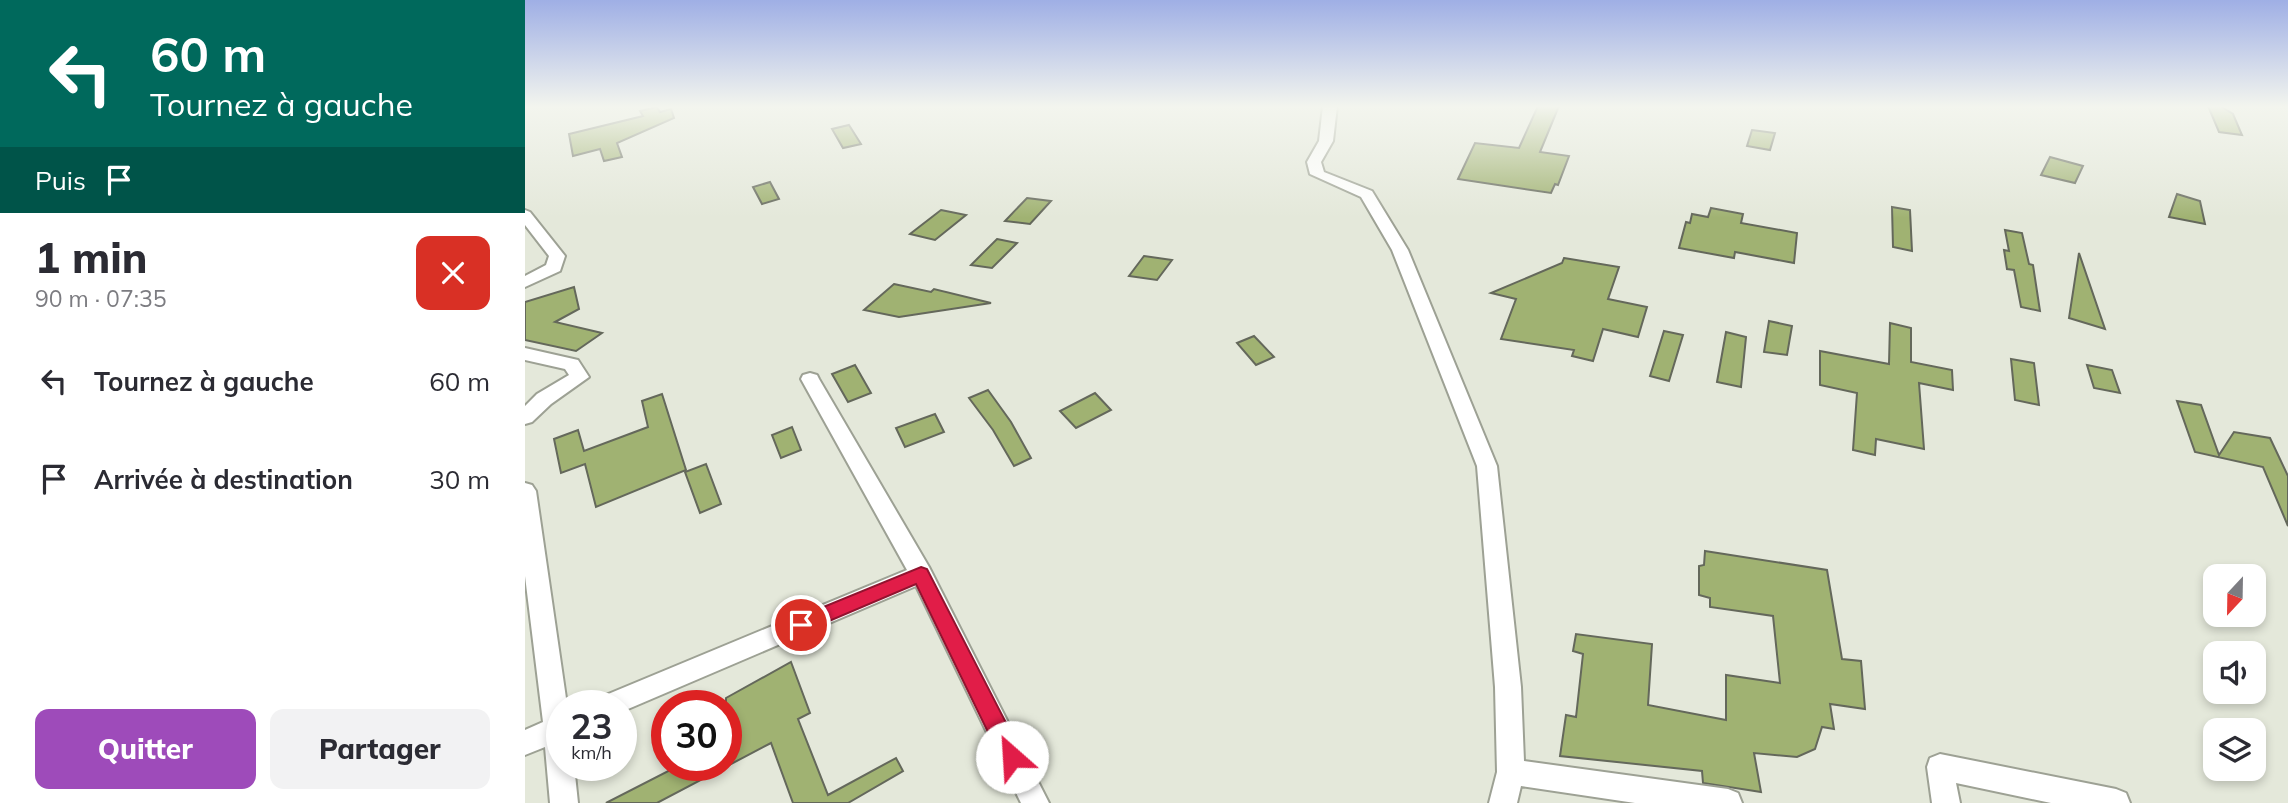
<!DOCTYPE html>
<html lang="fr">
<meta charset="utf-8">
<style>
body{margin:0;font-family:Mulish,sans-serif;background:#f2f2f3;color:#2b2b33;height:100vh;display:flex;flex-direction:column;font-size:26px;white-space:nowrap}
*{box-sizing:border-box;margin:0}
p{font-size:23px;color:#7c7c81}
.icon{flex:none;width:38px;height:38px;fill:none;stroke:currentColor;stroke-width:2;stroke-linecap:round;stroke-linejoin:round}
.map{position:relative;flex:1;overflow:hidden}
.sheet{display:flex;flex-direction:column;background:#fff;width:525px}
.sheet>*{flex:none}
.guide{background:#00695c;color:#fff;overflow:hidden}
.needle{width:46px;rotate:202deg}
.fabs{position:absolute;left:1678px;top:564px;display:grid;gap:14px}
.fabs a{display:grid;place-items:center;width:63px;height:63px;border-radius:14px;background:#fff;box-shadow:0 4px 10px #0003;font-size:35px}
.speed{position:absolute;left:21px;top:690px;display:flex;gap:14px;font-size:35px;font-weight:700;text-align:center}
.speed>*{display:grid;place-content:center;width:91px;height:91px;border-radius:50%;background:#fff;box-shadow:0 4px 10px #0003;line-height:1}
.speed small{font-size:18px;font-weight:400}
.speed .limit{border:10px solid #d22;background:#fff;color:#111}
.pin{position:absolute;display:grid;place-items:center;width:60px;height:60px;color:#fff;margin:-30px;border:4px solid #fff;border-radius:50%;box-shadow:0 2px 7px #0007}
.me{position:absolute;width:77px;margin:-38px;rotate:334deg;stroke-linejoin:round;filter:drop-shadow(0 0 5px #0008)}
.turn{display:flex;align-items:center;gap:24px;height:147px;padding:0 35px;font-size:32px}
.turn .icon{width:91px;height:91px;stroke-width:2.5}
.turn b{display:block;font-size:49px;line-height:60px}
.then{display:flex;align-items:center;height:66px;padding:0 35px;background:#0003;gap:14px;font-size:26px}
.round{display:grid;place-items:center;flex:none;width:74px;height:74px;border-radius:14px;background:#f2f2f3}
.head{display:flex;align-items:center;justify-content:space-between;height:119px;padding:0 35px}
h1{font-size:42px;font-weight:800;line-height:52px}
.primary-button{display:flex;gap:14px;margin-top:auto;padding:14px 35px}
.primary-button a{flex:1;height:80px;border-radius:14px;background:#9e4bba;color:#fff;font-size:28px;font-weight:800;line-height:80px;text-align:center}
.primary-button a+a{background:#f2f2f3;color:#2b2b33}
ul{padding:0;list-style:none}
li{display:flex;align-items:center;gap:21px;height:98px;padding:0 35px}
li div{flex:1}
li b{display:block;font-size:26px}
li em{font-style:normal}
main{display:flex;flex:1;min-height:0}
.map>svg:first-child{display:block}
.building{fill:#a0b272;stroke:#64685b;stroke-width:2}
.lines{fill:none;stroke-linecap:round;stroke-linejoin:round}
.street-casing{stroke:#9da194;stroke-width:4}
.street{fill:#fff;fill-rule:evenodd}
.route{fill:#e11d48;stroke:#92132f;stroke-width:2}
</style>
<main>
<section class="sheet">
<div class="guide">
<div class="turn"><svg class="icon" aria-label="left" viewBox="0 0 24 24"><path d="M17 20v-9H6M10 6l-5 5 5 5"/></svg><div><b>60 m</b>Tournez à gauche</div></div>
<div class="then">Puis<svg class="icon" aria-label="arrive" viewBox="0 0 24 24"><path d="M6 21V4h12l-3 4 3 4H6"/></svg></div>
</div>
<div class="head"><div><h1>1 min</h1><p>90 m · 07:35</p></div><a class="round" style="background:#d93025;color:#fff"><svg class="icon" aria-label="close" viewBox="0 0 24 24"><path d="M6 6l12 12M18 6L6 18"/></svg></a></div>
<ul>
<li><svg class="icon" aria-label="left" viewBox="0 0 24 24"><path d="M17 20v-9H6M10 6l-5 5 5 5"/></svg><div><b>Tournez à gauche</b></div><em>60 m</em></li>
<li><svg class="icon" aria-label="arrive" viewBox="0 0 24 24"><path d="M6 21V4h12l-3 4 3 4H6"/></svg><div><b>Arrivée à destination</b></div><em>30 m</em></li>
</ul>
<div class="primary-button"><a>Quitter</a><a>Partager</a></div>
</section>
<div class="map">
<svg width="1763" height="803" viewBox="0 0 1763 803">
<rect width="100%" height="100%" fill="#e4e8da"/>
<g class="building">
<polygon points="1013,106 1034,106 1015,152 1044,156 1033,185 1030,184 1026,193 933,179 950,143 994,148"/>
<polygon points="1683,106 1695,106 1708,114 1717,135 1694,132"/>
<polygon points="132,107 135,112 146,109 149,118 92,143 97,157 79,161 75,149 48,156 44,134 118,116 115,111"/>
<polygon points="324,125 336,144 318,148 307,129"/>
<polygon points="1227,130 1250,133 1245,150 1222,146"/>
<polygon points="1525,157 1558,166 1550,183 1516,175"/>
<polygon points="245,182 254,199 237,204 228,187"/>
<polygon points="1652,194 1675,201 1680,224 1644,217"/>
<polygon points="502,198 526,201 505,224 480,221"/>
<polygon points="1367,207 1385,210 1387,251 1368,247"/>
<polygon points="1186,208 1218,214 1216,223 1272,233 1269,263 1210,252 1209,258 1154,248 1161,222 1165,223 1167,214 1183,217"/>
<polygon points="416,210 441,215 410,240 385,234"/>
<polygon points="1480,230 1497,233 1504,264 1508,265 1515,311 1496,307 1489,270 1482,269 1479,250 1484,251"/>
<polygon points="472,239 492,243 467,268 446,265"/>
<polygon points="1554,253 1580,329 1544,318"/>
<polygon points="619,256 647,260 632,280 604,276"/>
<polygon points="1039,258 1094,267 1083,299 1122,307 1113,337 1078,329 1068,361 1047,356 1049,350 976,339 991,299 966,293 1037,263"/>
<polygon points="369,284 406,292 409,289 466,303 374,317 339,310"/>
<polygon points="49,287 54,309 30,322 77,333 51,351 0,340 0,302"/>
<polygon points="1244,321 1267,326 1262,355 1239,352"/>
<polygon points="1365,323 1386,328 1386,362 1427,370 1428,390 1394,383 1399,449 1351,439 1350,455 1328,450 1332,393 1295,385 1295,351 1364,364"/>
<polygon points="1139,331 1158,335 1144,381 1125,376"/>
<polygon points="1201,332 1221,337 1216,387 1192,382"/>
<polygon points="729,336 749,357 731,365 712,343"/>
<polygon points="1486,359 1509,363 1514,405 1490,400"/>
<polygon points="330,365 346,393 323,402 307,374"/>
<polygon points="1562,365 1587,370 1595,393 1569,388"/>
<polygon points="463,390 486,422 506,458 489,466 468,430 444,398"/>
<polygon points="570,393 586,410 551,428 535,411"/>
<polygon points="137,394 161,470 71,507 60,464 36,473 29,439 53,430 59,451 123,427 117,401"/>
<polygon points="1652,401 1676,405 1694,455 1709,432 1745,438 1763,476 1763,526 1738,467 1670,452"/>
<polygon points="410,414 419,432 380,447 371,428"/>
<polygon points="267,427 276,450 256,458 247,435"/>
<polygon points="181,464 196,504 175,513 160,472"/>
<polygon points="1180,551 1302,570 1317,659 1336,661 1340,709 1305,704 1309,729 1297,727 1290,749 1272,757 1229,753 1236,792 1178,783 1177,771 1035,756 1041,715 1051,717 1058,654 1048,651 1051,634 1127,644 1123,705 1201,720 1201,675 1255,683 1248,616 1185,607 1185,598 1174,595 1174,566 1179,565"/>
<polygon points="266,662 285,713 273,719 303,795 371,758 378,771 323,803 268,803 246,743 132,803 81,803 155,765 201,765 201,698"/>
</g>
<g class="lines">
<g class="street-casing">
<g id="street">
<polygon points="798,106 812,106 808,141 796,162 799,172 847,191 883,250 972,466 996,687 999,761 1203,789 1213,793 1217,803 1110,803 996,786 992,803 964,803 972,772 970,687 952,466 867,250 836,197 785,174 782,162 794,141"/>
<polygon points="0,210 5,212 40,256 35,271 0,287 0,276 21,265 24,256 0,225"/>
<polygon points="0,348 53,360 64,377 26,404 7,422 0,424 0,406 12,394 44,375 40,369 0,360"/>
<polygon points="285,373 292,375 294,379 404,567 524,803 496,803 391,586 96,712 96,705 72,705 76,697 382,570 276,379 278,375"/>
<polygon points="0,483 7,485 11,491 42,705 37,705 37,765 49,765 53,803 25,803 20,747 0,755 0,730 18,722 0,576"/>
<polygon points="1415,754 1591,789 1601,793 1605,803 1526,803 1431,783 1435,803 1407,803 1402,767 1405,758"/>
</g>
</g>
<use href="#street" class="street"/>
</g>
<linearGradient id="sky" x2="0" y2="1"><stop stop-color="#9fafe5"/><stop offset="0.49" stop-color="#f3f5ee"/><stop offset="1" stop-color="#f3f5ee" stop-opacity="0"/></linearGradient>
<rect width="1763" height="218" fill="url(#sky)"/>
<polygon class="route" points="396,567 402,569 495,750 498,757 495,765 487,768 479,765 391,584 276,633 269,631 266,625 269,619"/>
</svg>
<div class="fabs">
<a><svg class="needle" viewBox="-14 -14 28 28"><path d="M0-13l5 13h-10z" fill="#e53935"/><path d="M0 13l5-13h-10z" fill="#7c7c81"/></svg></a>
<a><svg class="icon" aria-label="sound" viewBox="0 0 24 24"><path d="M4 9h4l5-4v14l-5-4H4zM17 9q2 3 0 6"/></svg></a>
<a><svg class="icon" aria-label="layers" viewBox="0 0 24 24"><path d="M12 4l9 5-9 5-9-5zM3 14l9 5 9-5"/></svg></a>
</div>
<div class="speed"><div>23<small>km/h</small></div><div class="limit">30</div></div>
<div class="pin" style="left:276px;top:625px;background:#d93025"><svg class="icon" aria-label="arrive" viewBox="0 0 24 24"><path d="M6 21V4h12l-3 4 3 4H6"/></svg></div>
<svg class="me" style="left:487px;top:757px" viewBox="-20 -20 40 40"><circle r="19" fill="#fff"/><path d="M0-13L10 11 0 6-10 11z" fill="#e11d48"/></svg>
</div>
</main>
